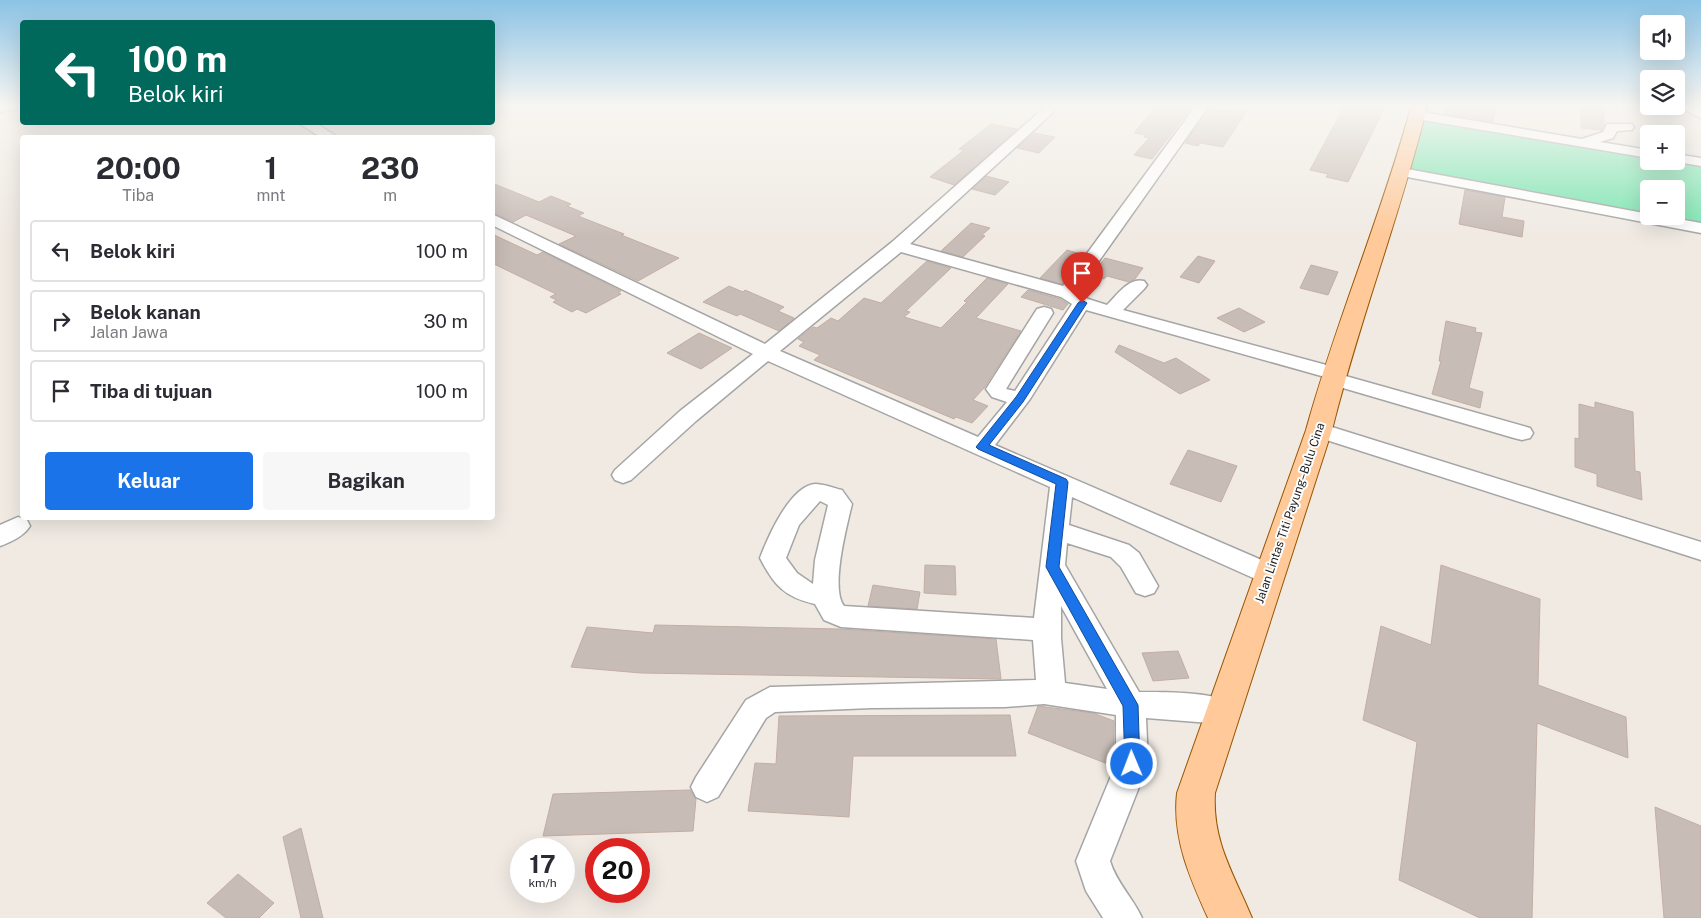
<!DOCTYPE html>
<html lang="id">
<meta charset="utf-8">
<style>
body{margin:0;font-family:"Public Sans",sans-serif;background:#f7f7f7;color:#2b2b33;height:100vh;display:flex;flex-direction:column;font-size:19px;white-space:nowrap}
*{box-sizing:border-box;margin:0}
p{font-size:16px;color:#7c7c81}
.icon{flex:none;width:28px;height:28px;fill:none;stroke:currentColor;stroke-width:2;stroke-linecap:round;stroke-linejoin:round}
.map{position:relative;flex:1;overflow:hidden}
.panel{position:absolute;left:20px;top:135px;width:475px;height:385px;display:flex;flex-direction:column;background:#fff;border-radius:5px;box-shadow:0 5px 20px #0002}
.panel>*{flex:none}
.guide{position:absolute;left:20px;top:20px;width:475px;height:105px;border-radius:5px;box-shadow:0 5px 20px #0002;background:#00695c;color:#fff;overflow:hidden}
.buttons{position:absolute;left:1640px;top:15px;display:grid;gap:10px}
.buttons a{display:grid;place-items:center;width:45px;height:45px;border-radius:5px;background:#fff;box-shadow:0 5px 20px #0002;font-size:25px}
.speed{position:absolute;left:510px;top:838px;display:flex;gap:10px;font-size:25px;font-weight:700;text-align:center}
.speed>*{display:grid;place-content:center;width:65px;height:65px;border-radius:50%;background:#fff;box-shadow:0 5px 20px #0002;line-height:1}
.speed small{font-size:12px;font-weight:400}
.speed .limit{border:8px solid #d22;background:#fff;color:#111}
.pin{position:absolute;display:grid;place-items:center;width:42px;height:42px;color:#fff;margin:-51px -21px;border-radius:50% 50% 50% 0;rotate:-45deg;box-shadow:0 0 5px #0007}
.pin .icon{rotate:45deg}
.me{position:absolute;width:55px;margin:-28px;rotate:359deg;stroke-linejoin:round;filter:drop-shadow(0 0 4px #0008)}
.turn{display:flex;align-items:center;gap:18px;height:105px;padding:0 25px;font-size:22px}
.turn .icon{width:65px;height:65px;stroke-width:2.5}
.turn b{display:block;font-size:35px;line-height:42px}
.eta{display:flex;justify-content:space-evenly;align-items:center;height:85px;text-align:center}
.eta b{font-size:30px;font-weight:700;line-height:35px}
.button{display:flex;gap:10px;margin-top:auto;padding:10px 25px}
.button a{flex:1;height:58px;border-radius:5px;background:#1a73e8;color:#fff;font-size:20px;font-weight:700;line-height:58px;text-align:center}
.button a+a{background:#f7f7f7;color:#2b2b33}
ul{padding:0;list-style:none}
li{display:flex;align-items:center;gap:15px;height:62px;margin:0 10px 8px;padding:0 15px;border:2px solid #e1e1e2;border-radius:5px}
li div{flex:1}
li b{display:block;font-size:19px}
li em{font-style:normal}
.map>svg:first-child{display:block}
.pitch{fill:#7ae5b1;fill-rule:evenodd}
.building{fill:#c8bcb6;stroke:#c3aea4}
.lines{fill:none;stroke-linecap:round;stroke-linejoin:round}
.minor-casing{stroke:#a5a5a5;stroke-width:3}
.major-casing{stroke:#985600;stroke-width:2}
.path{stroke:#ff6565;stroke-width:2;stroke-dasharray:2 2;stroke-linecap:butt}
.minor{fill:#fff;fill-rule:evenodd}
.major{fill:#ffc999;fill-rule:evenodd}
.route{fill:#1a73e8;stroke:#114b97}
.labels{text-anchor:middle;stroke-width:4;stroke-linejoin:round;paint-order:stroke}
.street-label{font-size:12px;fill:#1e1e1e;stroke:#fff}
</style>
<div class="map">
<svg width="1701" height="918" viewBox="0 0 1701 918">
<rect width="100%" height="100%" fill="#f0eae3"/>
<path class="pitch" d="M1416,115L1649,153V161L1701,162V228L1402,172ZM1649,189H1676V216H1649Z"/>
<g class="building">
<polygon points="1155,107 1192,107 1152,159 1134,155 1149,138 1144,137 1145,135 1134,133"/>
<polygon points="1210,107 1246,112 1223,147 1200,143 1198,146 1185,143"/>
<polygon points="1344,107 1385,107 1348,182 1326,177 1328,174 1310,170"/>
<polygon points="1444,107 1496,107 1493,122 1444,114"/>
<polygon points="1581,107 1604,107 1604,125 1602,130 1581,128"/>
<polygon points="991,124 1017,129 954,185 930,177 964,150 959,149"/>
<polygon points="1034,133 1055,137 1039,153 1017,148"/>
<polygon points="986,176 1009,182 995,195 972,189"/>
<polygon points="492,183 539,202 551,196 571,204 567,206 584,213 578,216 624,234 621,235 679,258 638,281 559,244 576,236 526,215 513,222 492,212"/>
<polygon points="1465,190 1505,197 1502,217 1524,221 1522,237 1459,224"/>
<polygon points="971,223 990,228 982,235 985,236 963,257 941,251"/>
<polygon points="492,234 537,255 543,252 621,291 618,293 621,294 586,313 577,309 572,312 553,302 557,300 550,297 556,294 492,263"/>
<polygon points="1067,250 1084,255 1062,284 1040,278"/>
<polygon points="1198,256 1215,261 1199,283 1180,277"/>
<polygon points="1105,258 1143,268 1135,279 1129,282 1107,276 1104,279 1092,276 1087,281"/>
<polygon points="927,261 951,268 906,311 910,312 904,317 941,328 967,302 964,301 987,278 1008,284 976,318 1021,331 984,388 973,400 988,406 972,423 956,417 954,419 814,360 820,355 799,346 804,342 798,339 813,327 817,328 831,318 838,321 864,298 881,303"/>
<polygon points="1311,265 1338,272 1328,295 1300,288"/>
<polygon points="729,286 743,292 745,290 784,307 778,311 794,318 779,331 740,314 737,316 703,302"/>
<polygon points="1028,290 1060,299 1068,304 1063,310 1021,297"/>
<polygon points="1239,308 1265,322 1244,332 1217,318"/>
<polygon points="1446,321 1476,328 1475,332 1482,333 1469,388 1483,392 1480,408 1432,394 1441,361 1439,361"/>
<polygon points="699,333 732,348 701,369 667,353"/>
<polygon points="1119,345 1164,363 1176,358 1210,380 1180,394 1115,352"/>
<polygon points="1595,402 1633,412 1635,471 1640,472 1642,500 1597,486 1597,474 1575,467 1575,438 1579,439 1579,404 1595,408"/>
<polygon points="1188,450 1237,466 1221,502 1170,484"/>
<polygon points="925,565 955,566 956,595 924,593"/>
<polygon points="1441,565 1540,599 1538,685 1626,717 1628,758 1537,723 1532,918 1480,918 1399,880 1417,742 1363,720 1381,626 1431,645"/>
<polygon points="873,585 920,592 917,609 868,606"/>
<polygon points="655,625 840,629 996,639 1001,679 641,673 571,667 587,627 653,633"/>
<polygon points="1178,651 1189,678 1153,681 1142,653"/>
<polygon points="1038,706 1093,713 1114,721 1113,766 1028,733"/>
<polygon points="1010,715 1016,756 853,756 849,817 748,811 755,763 776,764 779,716"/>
<polygon points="690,790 696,799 693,831 543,836 553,794"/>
<polygon points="1655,807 1701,826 1701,918 1664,918"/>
<polygon points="301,828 323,918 301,918 283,837"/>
<polygon points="238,874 274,903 259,918 226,918 207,903"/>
</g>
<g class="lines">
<g class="minor-casing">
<g id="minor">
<path d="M1045,107H1059L910,244L1063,286L1195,107H1208L1077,292L1088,299L1107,305C1117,295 1129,277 1144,281L1147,285L1144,289L1123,310L1341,369L1344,373L1342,375L1530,428L1533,433L1530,438L1522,440L1514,438L1326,383L1323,379L1325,377L1086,310L1030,399L995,445L1278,567L1282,574L1278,581L1269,584L1260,581L1072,497L1069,525L1129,545L1139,553L1158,586L1154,593L1145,596L1136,593L1121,567L1111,557L1067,543L1065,565L1139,692C1168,692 1206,692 1233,702L1238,711L1233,720L1223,724L1146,718L1148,764L1110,861C1116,882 1133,898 1142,918H1103L1086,891L1076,861L1116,764V715L1044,704L1005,707L872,708L775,712L766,718L718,797L707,802L696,797L691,787L696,777L746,700L770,687L1036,680L1033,640L841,627L824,620L815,604C784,597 774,585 760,558C768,537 790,486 815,484C823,484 834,488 842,490L852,504C847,525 830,589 844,606L1034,618L1050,487L768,361L696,421L631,480L623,483L615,480L612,475L615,470L680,411L753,354L492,225V214L765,344L892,242ZM901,252L1061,297L1072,304L1015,391L1006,389L1053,313L1051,309L1044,307L1037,309L986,389L992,397L1007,402L978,437L780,351ZM820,501L828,505L815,560L813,584L797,573L786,558L799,525ZM1061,606L1107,689L1065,683L1061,638Z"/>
<polygon points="1679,107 1697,107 1701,109 1701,118"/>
<polygon points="1416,111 1582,139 1603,132 1607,124 1632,124 1634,127 1632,130 1617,131 1613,138 1600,142 1649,150 1649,158 1411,118 1410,115"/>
<polygon points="297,122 314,122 339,138 322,138"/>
<polygon points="1676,154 1701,158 1701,166 1672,161 1676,161"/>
<polygon points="1402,168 1649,214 1649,216 1662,216 1701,223 1701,233 1397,175 1395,172 1397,169"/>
<polygon points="1319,423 1701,542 1701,560 1311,435 1308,430 1311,425"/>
<path d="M18,517L27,520L30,526C24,536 11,542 0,546V525Z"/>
</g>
</g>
<g class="major-casing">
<path id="major" d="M1411,107H1427C1400,216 1359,321 1332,430L1215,793C1212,842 1234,874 1252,918H1208C1190,878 1172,838 1177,793L1306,430C1336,321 1381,217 1411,107Z"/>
</g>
<polyline class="path" points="0,113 22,109"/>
<use href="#minor" class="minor"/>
<use href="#major" class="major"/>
</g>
<linearGradient id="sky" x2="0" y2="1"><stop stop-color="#8bc3e5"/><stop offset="0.45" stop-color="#f8f6f2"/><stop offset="1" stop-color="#f8f6f2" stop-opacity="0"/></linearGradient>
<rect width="1701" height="236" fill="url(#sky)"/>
<polygon class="route" points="1082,300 1087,303 1023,402 989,445 1066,479 1068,482 1059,567 1138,705 1140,764 1138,769 1132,771 1127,769 1125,764 1123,706 1046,567 1056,484 978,449 976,447 1016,397 1078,303"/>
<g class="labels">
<g class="street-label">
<text transform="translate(1290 513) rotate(-71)" y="4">Jalan Lintas Titi Payung–Bulu Cina</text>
</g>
</g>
</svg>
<div class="buttons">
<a><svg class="icon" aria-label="sound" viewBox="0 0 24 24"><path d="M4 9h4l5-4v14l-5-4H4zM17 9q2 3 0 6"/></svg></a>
<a><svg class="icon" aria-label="layers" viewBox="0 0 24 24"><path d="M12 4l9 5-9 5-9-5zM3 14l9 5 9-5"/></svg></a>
<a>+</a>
<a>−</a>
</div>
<div class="speed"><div>17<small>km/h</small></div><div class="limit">20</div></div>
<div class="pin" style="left:1082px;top:303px;background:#d93025"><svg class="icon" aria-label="arrive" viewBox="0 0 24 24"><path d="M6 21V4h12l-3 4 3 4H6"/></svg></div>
<svg class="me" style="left:1132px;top:764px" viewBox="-20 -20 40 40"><circle r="17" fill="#1a73e8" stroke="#fff" stroke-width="3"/><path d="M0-11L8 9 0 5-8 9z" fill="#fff"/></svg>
<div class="guide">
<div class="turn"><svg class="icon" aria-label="left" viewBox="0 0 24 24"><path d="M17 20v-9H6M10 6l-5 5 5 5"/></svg><div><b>100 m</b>Belok kiri</div></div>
</div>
<section class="panel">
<div class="eta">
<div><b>20:00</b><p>Tiba</p></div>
<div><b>1</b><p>mnt</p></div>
<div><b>230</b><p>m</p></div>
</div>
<ul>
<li><svg class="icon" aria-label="left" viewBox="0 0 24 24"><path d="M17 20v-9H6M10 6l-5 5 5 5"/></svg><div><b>Belok kiri</b></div><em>100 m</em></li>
<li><svg class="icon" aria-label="right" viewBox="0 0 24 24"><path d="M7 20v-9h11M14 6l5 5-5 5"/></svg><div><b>Belok kanan</b><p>Jalan Jawa</p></div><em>30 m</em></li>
<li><svg class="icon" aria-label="arrive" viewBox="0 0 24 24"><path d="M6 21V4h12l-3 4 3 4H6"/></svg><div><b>Tiba di tujuan</b></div><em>100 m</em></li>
</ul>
<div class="button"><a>Keluar</a><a>Bagikan</a></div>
</section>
</div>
